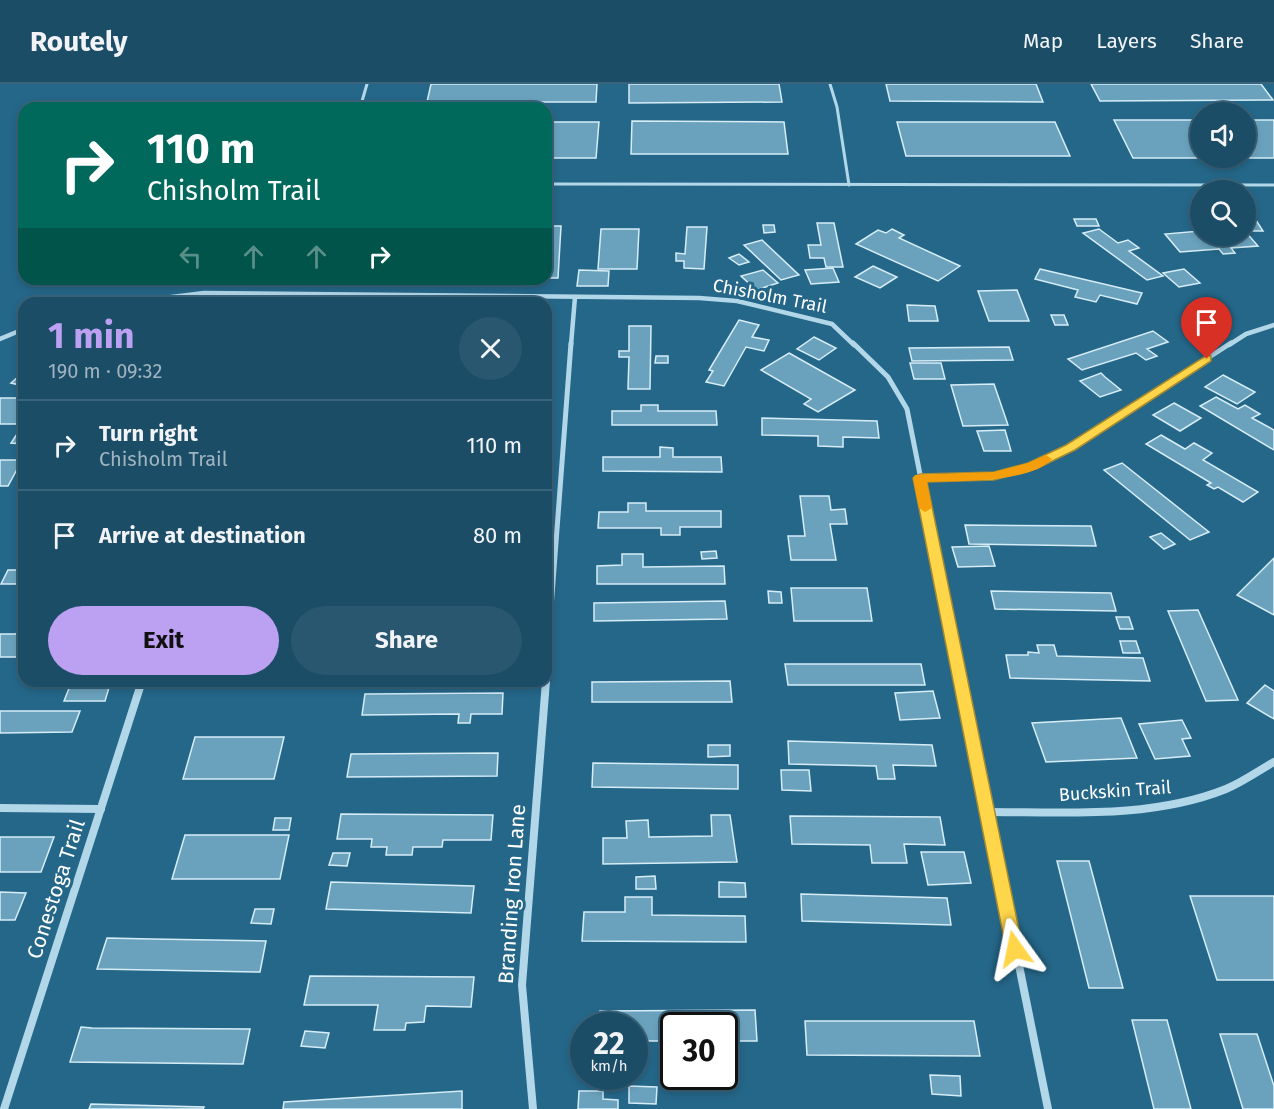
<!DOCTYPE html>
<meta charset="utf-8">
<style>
body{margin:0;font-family:"Fira Sans",sans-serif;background:#295770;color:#f1f3f6;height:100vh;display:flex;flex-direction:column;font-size:22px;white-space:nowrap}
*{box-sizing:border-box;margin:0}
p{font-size:20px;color:#a0b4c0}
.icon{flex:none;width:33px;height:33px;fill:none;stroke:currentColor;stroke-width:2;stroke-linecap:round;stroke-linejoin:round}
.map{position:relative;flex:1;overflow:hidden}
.panel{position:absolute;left:18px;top:213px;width:534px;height:390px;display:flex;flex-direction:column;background:#1c4d67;border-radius:18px;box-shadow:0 3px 9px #0003,0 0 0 2px #3a647b}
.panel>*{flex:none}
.guide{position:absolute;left:18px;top:18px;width:534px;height:183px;border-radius:18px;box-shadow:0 3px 9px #0003,0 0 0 2px #3a647b;background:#00695c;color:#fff;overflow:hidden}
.controls{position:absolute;left:1190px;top:18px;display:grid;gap:12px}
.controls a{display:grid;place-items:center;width:66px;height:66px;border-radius:50%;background:#1c4d67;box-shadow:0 3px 9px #0003,0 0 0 2px #3a647b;font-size:30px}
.speed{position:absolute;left:570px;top:928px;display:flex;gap:12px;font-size:30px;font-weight:700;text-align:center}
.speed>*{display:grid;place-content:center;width:78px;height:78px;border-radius:50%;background:#1c4d67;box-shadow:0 3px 9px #0003,0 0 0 2px #3a647b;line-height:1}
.speed small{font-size:15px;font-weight:400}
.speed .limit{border:3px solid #111;border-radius:9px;background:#fff;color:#111}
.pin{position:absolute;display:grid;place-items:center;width:51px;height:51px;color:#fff;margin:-62px -26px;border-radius:50% 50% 50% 0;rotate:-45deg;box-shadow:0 0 6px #0007}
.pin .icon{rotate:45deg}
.me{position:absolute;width:66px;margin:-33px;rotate:348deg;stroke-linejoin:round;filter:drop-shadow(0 0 4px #0008)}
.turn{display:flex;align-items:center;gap:21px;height:126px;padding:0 30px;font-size:27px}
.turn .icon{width:78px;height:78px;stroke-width:2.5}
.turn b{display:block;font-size:42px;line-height:51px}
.lanes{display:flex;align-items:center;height:57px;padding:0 30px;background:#0003;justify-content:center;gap:30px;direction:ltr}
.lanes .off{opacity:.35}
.round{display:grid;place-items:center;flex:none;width:63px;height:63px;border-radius:32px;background:#295770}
.overview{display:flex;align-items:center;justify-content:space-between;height:102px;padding:0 30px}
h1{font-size:36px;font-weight:700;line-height:45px;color:#bca0f2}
.button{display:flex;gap:12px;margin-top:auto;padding:12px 30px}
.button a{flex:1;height:69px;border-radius:36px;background:#bca0f2;color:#111;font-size:24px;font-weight:700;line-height:69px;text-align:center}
.button a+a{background:#295770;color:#f1f3f6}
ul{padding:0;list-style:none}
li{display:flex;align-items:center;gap:18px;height:90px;padding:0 30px;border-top:2px solid #3a647b}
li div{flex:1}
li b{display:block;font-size:22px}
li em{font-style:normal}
header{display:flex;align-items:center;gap:36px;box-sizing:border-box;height:84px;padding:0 30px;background:#1c4d67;border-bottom:2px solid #3a647b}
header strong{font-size:28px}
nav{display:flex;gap:33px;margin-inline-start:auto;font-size:21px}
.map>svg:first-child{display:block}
.building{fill:#6aa2bd;stroke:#d6edf7;stroke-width:1.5}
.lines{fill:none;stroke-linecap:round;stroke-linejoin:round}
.lane{stroke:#b2d7e9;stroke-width:3}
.street-far2{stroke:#b2d7e9;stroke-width:4.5}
.street-far1{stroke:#b2d7e9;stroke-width:5}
.street{stroke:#b2d7e9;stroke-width:8}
.route{fill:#ffd54a;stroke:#a68a30;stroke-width:1.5}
.slow{fill:#f59e0b}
.labels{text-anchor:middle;stroke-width:6;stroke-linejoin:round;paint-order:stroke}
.street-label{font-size:18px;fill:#fff;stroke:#256789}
.near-street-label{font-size:21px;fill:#fff;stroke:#256789}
</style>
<header>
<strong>Routely</strong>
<nav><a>Map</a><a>Layers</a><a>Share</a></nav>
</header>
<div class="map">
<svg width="1274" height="1025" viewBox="0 0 1274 1025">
<rect width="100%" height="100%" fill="#256789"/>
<g class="building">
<polygon points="431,0 597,0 596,18 427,18"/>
<polygon points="629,0 779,0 782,18 629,19"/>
<polygon points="886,0 1036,0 1043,18 890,17"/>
<polygon points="1091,0 1261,0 1273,16 1100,17"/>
<polygon points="1114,36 1200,36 1200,74 1245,74 1245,36 1274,36 1274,74 1133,74"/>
<polygon points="632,37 784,38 788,70 631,70"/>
<polygon points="546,38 599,38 596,74 546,74"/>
<polygon points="897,38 1055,38 1070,72 906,72"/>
<polygon points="1245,133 1254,133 1263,147 1251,147 1245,137"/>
<polygon points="1074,135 1096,135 1099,142 1077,142"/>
<polygon points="817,139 834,139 843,183 826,183 824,174 810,174 808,161 821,161"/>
<polygon points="763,141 774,141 775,148 764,149"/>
<polygon points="546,142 561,142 558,194 546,194"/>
<polygon points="687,143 707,143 704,185 684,184 684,177 676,177 676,169 685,170"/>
<polygon points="601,145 639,145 637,185 598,185"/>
<polygon points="892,145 904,151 899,154 960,182 938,197 856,160 878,146 886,149"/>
<polygon points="1099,145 1118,159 1128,156 1139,164 1129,167 1163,192 1147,196 1083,149"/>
<polygon points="1200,147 1200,152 1245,152 1245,147 1258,162 1231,164 1235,169 1223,170 1219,165 1180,168 1165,150"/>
<polygon points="762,156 799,191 781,196 744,161"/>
<polygon points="739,170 749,178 739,181 729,174"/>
<polygon points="873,182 897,193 880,204 855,193"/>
<polygon points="833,184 839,198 811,200 805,186"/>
<polygon points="1040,185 1142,209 1137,220 1100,211 1096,218 1075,213 1078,206 1035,195"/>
<polygon points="1184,185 1200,199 1179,203 1163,189"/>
<polygon points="579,186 609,187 608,202 577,202"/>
<polygon points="763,186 778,199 756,206 741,192"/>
<polygon points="245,195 277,195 270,197 269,199 243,200"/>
<polygon points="1017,206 1029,237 989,237 978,207"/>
<polygon points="907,221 935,222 938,237 909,237"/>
<polygon points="1051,231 1064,231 1068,241 1055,241"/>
<polygon points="739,236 759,241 752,253 769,256 764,267 746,263 724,302 706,298 713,287 709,286"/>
<polygon points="629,242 651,242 650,305 628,305 629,273 619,273 619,267 629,267"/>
<polygon points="1153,247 1168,258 1147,265 1157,272 1146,276 1136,269 1082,286 1068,275"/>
<polygon points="814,253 836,264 819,276 797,265"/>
<polygon points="1009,263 1013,276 912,277 909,264"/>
<polygon points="789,269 855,306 818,328 804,320 811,315 761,286"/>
<polygon points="656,272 668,272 668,279 655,279"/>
<polygon points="910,279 941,279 945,295 914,295"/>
<polygon points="1101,289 1105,293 1121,306 1100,313 1080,297"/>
<polygon points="1223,291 1255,308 1237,320 1205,303"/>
<polygon points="19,292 24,293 24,302 11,299"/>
<polygon points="994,300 1008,341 963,342 951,301"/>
<polygon points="1216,313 1238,325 1245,321 1260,330 1252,334 1274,346 1274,366 1200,322"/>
<rect x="0" y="314" width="24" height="26"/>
<polygon points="1174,319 1201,334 1180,347 1153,331"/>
<polygon points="641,321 658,321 658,327 716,327 717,341 612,341 612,327 641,327"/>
<polygon points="762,334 877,337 879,354 843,353 843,363 818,362 818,352 762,351"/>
<polygon points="1005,346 1011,367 984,367 977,347"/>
<polygon points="17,350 24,350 24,360 11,359"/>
<polygon points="1161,351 1185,365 1194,359 1212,369 1203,376 1258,408 1243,418 1218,403 1214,405 1207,401 1211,399 1146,360"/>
<polygon points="660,363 673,364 673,373 721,373 722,388 603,387 603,373 660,373"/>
<polygon points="0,376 22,376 8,402 0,402"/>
<polygon points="1122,379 1209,448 1190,456 1104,386"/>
<polygon points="800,412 829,412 831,426 845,425 847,440 830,440 836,476 791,476 788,452 805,452"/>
<polygon points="628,419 646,419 646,427 721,427 721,443 680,443 680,451 661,451 661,444 598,444 599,428 628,428"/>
<polygon points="965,441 1091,442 1096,462 969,460"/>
<polygon points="1161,449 1175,460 1164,465 1150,453"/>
<polygon points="989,462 995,482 958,483 952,463"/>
<polygon points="716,467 717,474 702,475 701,468"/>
<polygon points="622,470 643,470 643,483 724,482 725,500 597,500 597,482 622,481"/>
<polygon points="1274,474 1274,531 1237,511"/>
<polygon points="8,486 24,486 24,500 1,500"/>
<polygon points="791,504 867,504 872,537 794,537"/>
<polygon points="768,507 781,508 782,519 769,519"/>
<polygon points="991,507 1111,509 1116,527 995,525"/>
<polygon points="725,517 727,535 594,537 594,519"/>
<polygon points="1198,526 1238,616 1206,617 1168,527"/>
<polygon points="1116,533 1129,533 1133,545 1120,545"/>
<polygon points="23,535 24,573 0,573 0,550 16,550"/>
<polygon points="1120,557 1136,557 1140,569 1123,569"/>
<polygon points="1037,561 1054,561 1057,572 1143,574 1150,597 1010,594 1006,571 1028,571 1028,568 1039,569"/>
<polygon points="785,580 921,580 925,601 788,601"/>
<polygon points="72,597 111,597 105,617 64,617"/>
<polygon points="730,597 732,618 592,618 592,598"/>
<polygon points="1265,601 1274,607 1274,635 1247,619"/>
<polygon points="933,607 940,634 900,636 895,609"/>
<polygon points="503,609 502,630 471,630 470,639 458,639 459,630 362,631 365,610"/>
<polygon points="0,627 80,627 72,648 0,649"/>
<polygon points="1121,634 1137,674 1046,678 1032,639"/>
<polygon points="1182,636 1191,654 1182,655 1190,672 1155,675 1139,640"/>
<polygon points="195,653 284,653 274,695 183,695"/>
<polygon points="788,657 932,661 936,682 893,681 895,695 878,695 876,682 789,680"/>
<polygon points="708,661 730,661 730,672 708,673"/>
<polygon points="498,669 497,692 347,693 351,670"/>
<polygon points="593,679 738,681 738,705 592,703"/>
<polygon points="781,686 809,686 811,707 782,706"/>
<polygon points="341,730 493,731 491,756 443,756 442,763 413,763 412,771 386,771 387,763 371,763 372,755 337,755"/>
<polygon points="711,731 730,731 737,778 603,780 603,754 627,754 626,737 648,736 649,753 712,752"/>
<polygon points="790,732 940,733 945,761 904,760 907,779 872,779 870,761 792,760"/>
<polygon points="275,734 291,734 289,746 273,746"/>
<polygon points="185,751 289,751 280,795 172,795"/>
<polygon points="0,753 54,753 41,788 0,788"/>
<polygon points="921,768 964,768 971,799 928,801"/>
<polygon points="333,769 350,769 347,782 329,781"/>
<polygon points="1057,777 1089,777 1123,904 1089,904"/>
<polygon points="655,792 656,805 636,805 636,793"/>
<polygon points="331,798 474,802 471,829 326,825"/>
<polygon points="719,798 745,799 746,813 719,813"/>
<polygon points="0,808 26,809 15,836 0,836"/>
<polygon points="801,810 947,814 951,841 802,837"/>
<polygon points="1190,812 1274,812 1274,896 1217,896"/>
<polygon points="625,813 652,813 652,831 745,832 746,858 582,857 584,828 625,828"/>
<polygon points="255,825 274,825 271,840 251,839"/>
<polygon points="107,854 152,855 266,857 260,888 97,885"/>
<polygon points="310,892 474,893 471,923 426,922 424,938 406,939 405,946 374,946 378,921 304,921"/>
<polygon points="755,926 757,957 724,957 724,942 674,942 674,957 634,957 634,942 599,942 600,927"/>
<polygon points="1132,936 1167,936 1191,1025 1154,1025"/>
<polygon points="805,937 974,937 980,972 807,971"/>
<polygon points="81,943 92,944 250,945 243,980 70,978"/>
<polygon points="305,947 329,949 325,964 301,962"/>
<polygon points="1220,950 1257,950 1274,1002 1274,1025 1243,1025"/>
<polygon points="930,991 960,992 961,1012 932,1010"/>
<polygon points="629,1002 657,1003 656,1020 629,1019"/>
<polygon points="462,1007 462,1025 283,1025 284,1018"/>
<polygon points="579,1007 603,1007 603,1015 618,1016 618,1025 578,1025"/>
<polygon points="91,1020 204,1023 203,1025 89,1025"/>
</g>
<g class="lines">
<g class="lane">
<polyline points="830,0 837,23 849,101"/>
<polyline points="360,24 367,0"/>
<polyline points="546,100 1274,101"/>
</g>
<g class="street-far2">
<polyline points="123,219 204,209 699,214 737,217 832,240 854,261"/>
<polyline points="0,255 24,245"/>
<polyline points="571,261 575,213"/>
<polyline points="1229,261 1246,250 1274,241"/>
</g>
<g class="street-far1">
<polyline points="853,259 888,293 907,325 961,596"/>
<polyline points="920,394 994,392 1032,382 1070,363 1231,259"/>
<polyline points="546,591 571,259"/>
</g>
<g class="street">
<polyline points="961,594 1048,1025"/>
<polyline points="0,724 101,725"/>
<path d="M986,728C1065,728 1151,735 1226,705C1243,698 1258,687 1274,678"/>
<polyline points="4,1025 142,597"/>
<polyline points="533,1025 522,901 546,597"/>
</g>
</g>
<polygon class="route" points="1207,271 1211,272 1211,277 1075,366 1036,385 994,396 927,398 1023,865 1021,870 1015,872 1009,870 1006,865 913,394 920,390 994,388 1028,379 1066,361"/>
<path class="slow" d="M1046,371L1052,375C1030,399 958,397 927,398L932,424L925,428L919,424L913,394L915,391L994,388L1028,379Z"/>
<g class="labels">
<g class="street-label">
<text transform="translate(770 212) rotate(11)" y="6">Chisholm Trail</text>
<text transform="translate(1115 707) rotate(-4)" y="6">Buckskin Trail</text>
</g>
<g class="near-street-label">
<text transform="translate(56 805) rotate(-72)" y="7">Conestoga Trail</text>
<text transform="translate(512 810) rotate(-86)" y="7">Branding Iron Lane</text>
</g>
</g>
</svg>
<div class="controls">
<a><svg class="icon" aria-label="sound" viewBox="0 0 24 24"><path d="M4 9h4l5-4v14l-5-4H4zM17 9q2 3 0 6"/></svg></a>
<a><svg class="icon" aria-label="search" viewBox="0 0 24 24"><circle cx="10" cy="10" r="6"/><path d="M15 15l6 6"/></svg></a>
</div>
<div class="speed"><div>22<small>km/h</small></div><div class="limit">30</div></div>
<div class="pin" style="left:1207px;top:275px;background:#d93025"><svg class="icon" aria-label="arrive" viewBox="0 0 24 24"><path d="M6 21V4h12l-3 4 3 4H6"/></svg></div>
<svg class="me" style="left:1015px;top:865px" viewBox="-20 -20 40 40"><path d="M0-17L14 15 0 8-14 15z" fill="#ffd54a" stroke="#fff" stroke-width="4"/></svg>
<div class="guide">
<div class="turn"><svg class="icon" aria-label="right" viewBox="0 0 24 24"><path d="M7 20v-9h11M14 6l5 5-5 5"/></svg><div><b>110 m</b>Chisholm Trail</div></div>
<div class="lanes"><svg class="icon off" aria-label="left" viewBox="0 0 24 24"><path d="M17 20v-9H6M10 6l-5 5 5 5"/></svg><svg class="icon off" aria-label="ahead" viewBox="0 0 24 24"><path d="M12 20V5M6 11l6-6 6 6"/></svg><svg class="icon off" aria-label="ahead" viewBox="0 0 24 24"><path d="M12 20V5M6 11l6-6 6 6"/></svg><svg class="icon" aria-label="right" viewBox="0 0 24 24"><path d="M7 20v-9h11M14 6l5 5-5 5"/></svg></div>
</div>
<section class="panel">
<div class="overview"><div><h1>1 min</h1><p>190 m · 09:32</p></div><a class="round"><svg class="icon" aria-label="close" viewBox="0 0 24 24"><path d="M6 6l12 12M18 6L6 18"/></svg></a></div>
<ul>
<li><svg class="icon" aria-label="right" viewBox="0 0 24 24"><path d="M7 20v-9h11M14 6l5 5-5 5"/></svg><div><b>Turn right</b><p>Chisholm Trail</p></div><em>110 m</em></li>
<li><svg class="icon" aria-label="arrive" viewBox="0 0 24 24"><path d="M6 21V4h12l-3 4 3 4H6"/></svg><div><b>Arrive at destination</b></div><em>80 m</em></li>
</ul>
<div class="button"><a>Exit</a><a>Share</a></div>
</section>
</div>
